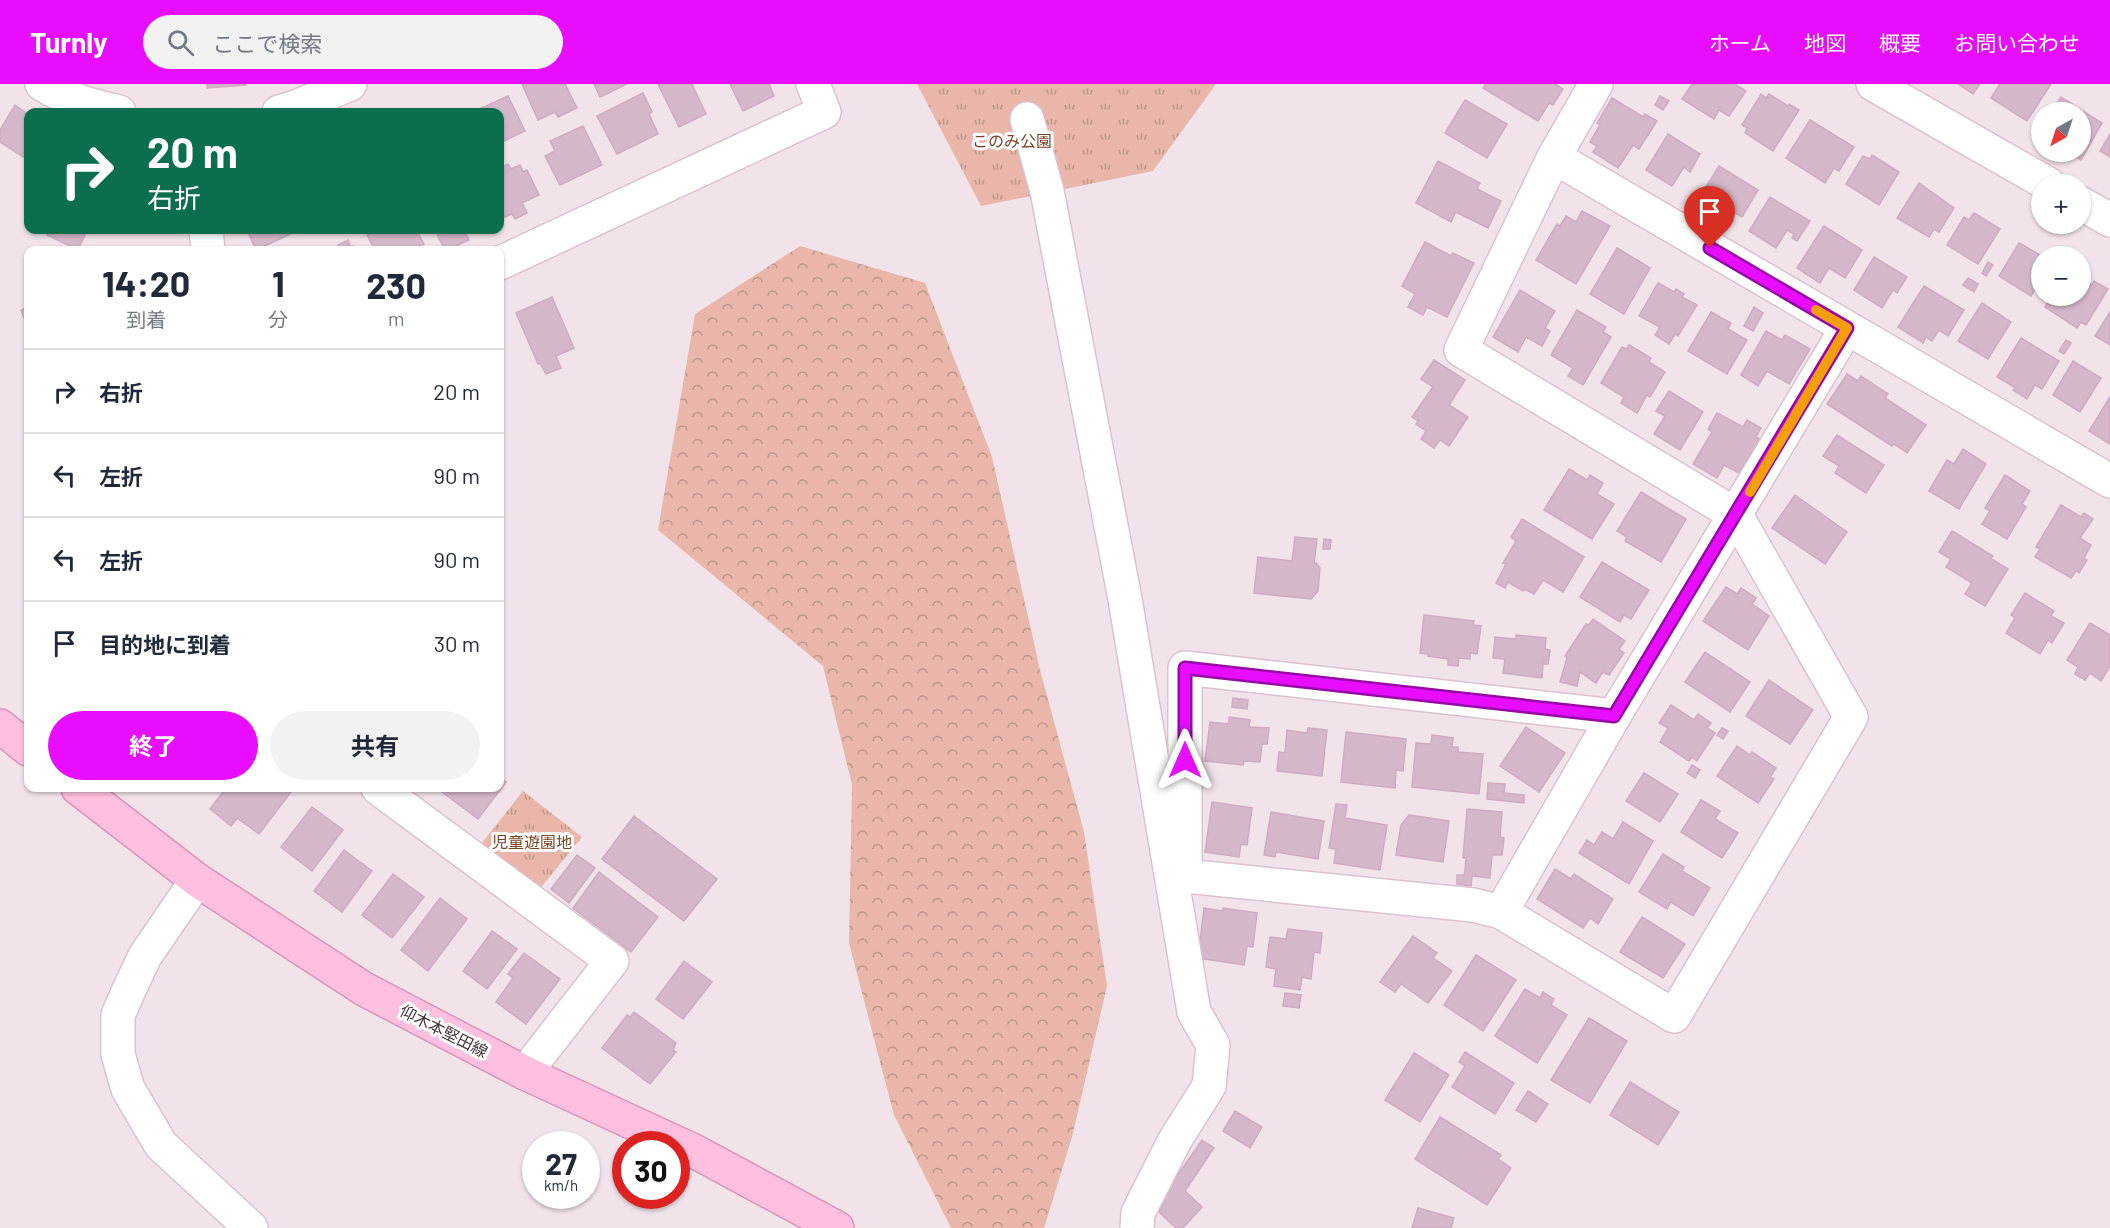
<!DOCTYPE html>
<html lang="ja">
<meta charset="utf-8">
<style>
body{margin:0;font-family:Barlow,"Noto Sans JP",sans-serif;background:#f2f2f3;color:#1f2937;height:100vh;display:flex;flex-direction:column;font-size:22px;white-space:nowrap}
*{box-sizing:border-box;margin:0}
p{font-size:20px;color:#747a83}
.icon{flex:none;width:33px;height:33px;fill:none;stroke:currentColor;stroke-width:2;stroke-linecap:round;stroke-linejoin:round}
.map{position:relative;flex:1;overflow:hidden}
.panel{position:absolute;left:24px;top:162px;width:480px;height:546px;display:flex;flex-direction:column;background:#fff;border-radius:12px;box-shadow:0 2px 4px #0004}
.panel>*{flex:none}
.guide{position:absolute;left:24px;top:24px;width:480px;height:126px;border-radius:12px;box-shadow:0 2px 4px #0004;background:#0b6e4f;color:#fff;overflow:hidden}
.needle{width:39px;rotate:219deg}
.controls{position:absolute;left:2031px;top:18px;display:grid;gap:12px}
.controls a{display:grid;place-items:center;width:60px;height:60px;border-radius:50%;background:#fff;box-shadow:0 2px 4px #0004;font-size:30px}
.speed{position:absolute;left:522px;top:1047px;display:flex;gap:12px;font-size:30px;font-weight:700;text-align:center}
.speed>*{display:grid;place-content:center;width:78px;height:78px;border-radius:50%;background:#fff;box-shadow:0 2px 4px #0004;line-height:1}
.speed small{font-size:15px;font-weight:400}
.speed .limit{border:9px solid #d22;background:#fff;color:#111}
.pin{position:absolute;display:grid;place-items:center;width:51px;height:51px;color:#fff;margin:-62px -26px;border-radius:50% 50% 50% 0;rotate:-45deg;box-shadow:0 0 6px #0007}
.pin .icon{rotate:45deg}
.me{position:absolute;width:66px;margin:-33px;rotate:0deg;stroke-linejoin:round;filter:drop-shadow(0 0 4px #0008)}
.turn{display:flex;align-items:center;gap:21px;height:126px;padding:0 24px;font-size:27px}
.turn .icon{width:78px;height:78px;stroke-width:2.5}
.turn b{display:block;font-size:42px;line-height:51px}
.eta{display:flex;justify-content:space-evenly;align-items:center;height:102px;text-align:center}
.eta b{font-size:36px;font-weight:700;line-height:42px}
.cta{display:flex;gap:12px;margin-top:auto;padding:12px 24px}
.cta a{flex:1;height:69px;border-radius:36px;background:#e80dff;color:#fff;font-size:24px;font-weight:700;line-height:69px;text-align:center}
.cta a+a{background:#f2f2f3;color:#1f2937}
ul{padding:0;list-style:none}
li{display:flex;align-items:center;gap:18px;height:84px;padding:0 24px;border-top:2px solid #e0e1e3}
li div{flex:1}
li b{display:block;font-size:22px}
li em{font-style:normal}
header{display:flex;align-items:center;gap:36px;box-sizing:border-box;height:84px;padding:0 30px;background:#e80dff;color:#fff}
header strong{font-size:28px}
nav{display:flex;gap:33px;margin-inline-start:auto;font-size:21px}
.search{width:420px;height:54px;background:#f2f2f3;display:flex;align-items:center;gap:15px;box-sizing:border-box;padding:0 21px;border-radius:33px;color:#747a83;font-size:22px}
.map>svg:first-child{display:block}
.grass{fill:url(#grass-tufts)}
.forest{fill:url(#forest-crowns)}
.building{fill:#d4b8ca;stroke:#cfabc2;stroke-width:1.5}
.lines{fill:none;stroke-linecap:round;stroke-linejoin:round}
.minor-casing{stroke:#dcc2d1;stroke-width:36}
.tertiary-casing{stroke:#dcc2d1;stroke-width:36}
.secondary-casing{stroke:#db94b8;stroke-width:36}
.minor{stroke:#fff;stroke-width:33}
.tertiary{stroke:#fff;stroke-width:33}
.secondary{stroke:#ffc0df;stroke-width:33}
.route-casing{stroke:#9708a6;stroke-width:15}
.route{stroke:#e80dff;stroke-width:10}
.slow{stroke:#f59e0b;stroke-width:10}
.labels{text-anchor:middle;stroke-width:6;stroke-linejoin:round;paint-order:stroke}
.park-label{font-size:16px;fill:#784424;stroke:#fff}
.street-label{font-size:16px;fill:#44333e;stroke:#fff}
</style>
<header>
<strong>Turnly</strong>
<div class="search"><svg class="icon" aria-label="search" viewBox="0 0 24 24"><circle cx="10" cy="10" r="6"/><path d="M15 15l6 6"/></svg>ここで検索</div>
<nav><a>ホーム</a><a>地図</a><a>概要</a><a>お問い合わせ</a></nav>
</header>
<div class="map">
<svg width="2110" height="1144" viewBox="0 0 2110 1144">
<defs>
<pattern id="grass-tufts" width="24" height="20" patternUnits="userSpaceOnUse" patternTransform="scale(1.5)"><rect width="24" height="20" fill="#e9b6a9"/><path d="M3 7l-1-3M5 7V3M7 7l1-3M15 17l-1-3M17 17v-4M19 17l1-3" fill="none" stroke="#be958b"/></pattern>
<pattern id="forest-crowns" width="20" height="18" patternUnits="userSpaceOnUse" patternTransform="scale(1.5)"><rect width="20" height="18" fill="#e9b6a9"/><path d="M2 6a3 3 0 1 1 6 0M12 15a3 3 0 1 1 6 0" fill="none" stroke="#be958b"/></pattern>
</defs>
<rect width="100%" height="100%" fill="#f2e3eb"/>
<g class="grass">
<polygon points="917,0 1216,0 1153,87 981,122"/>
<polygon points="523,707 582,753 538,807 478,764"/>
</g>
<polygon class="forest" points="800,162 925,199 992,373 1040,586 1084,748 1107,902 1072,1053 1044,1144 951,1144 894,1031 849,859 852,701 823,582 658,446 695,230"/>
<g class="building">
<polygon points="207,0 246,0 246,1 207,4"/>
<polygon points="522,0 565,0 577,24 558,33 555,28 538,36"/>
<polygon points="594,0 627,0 600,13"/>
<polygon points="658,0 692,0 706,30 679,43"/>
<polygon points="730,0 769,0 774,12 743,27"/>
<polygon points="1486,0 1555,0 1563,5 1553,21 1549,19 1538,37 1483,4"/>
<polygon points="1692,0 1735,0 1746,7 1729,32 1719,26 1714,35 1682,15"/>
<polygon points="1958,0 1980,0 1973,10"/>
<polygon points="2000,0 2051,0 2027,37 1991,14"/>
<polygon points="643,9 652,28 649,30 658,50 617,70 597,32"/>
<polygon points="1761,10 1766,14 1769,10 1788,22 1789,20 1799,26 1773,67 1745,49 1747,44 1742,41"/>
<polygon points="508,12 525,47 500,59 500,28 473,28"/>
<polygon points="1660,12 1669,17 1663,26 1655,21"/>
<polygon points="2061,13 2102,39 2081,76 2068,68 2080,68 2080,28 2051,28"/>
<polygon points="1612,14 1643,33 1645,30 1657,37 1639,65 1633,61 1618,84 1593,68 1597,62 1590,58 1600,41 1597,39"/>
<polygon points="1465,16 1507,40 1487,74 1445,49"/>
<polygon points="15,21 28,30 27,33 28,34 28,76 0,58 0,46"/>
<polygon points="1810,36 1854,63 1839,87 1834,84 1825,99 1786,74"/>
<polygon points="583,42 602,81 560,101 545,72 555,67 550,57"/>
<polygon points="1668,50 1700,70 1690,88 1684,83 1672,102 1646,86"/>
<polygon points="2110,50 2110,73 2100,67"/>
<polygon points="1872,71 1899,88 1879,121 1846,100 1863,72 1870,75"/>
<polygon points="1438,77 1480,99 1477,105 1501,117 1488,144 1456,128 1451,138 1416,119"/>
<polygon points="508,80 511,85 520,81 523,88 527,86 539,111 522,119 527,129 515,135 512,130 503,134 500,127 500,84"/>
<polygon points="1719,82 1758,106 1742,133 1734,128 1727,139 1719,133 1716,138 1693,124"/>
<polygon points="1919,99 1954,124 1939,148 1934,145 1929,153 1897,134"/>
<polygon points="1770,113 1810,137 1797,157 1792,154 1794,150 1787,146 1776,164 1749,147"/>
<polygon points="1582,127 1610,142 1576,200 1536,176 1557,140 1560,142 1566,132 1576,138"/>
<polygon points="1974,129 2000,145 1978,180 1947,161 1964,133 1969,136"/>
<polygon points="1824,142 1862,166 1845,194 1829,184 1820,199 1797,184"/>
<polygon points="50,146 87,146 78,166 47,151"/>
<polygon points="247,146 296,146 297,147 256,166"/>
<polygon points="379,146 416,146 424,160 411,166 375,166 367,151"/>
<polygon points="435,146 464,146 469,156 456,162 459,166 445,166"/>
<polygon points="348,156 351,163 354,162 356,166 341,166 338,161"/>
<polygon points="1425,158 1451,172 1453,169 1474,179 1447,233 1427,223 1423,231 1408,223 1415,210 1402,202"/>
<polygon points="2019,159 2042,172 2042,206 2037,203 2031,212 1999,192"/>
<polygon points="1617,164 1650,184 1624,230 1590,210"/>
<polygon points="1874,173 1907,193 1897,209 1893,206 1882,224 1854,206"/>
<polygon points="1988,178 1993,181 1986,192 1982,189"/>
<polygon points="2080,193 2092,201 2094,197 2108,205 2086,241 2081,238 2077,244 2045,223 2052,212 2080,212"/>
<polygon points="1968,194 1978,200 1974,208 1963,201"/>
<polygon points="1658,199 1674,208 1676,205 1684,210 1682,213 1697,221 1678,252 1675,250 1669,260 1655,251 1660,243 1639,232"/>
<polygon points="1924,202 1964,226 1948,252 1939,246 1932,257 1926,253 1923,259 1898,243"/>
<polygon points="1520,206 1555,227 1545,244 1550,247 1542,262 1526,253 1518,268 1493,253"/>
<polygon points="552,213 574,264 556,272 561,284 546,290 540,279 538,280 516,229"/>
<polygon points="1982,219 2011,238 1988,275 1958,257"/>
<polygon points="28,223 28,244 21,226"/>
<polygon points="1754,223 1763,229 1753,247 1744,242"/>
<polygon points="1577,226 1606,243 1603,248 1611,253 1583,301 1568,292 1573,284 1551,271"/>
<polygon points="1711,228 1731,239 1728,245 1747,256 1727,290 1688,267"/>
<polygon points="2110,228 2110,261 2095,252"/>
<polygon points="1766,247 1782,256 1785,251 1810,265 1789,300 1767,287 1758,302 1741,291"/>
<polygon points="2021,254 2059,277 2042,305 2035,301 2027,315 2013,306 2016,304 1997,293"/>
<polygon points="2066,256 2071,259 2064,270 2059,267"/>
<polygon points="1629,261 1651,274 1649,278 1665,288 1650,313 1647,311 1637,329 1621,319 1624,313 1601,299 1622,263 1627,265"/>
<polygon points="1434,276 1465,296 1449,321 1468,333 1449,362 1440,356 1434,364 1421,355 1426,347 1416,340 1418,337 1412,333 1433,303 1421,295"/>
<polygon points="2073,277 2101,294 2080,328 2053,311"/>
<polygon points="1847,290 1858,297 1861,292 1888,310 1885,314 1926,341 1907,369 1894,360 1892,362 1827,320"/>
<polygon points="1669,307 1703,328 1680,366 1654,350 1665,332 1656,327"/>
<polygon points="2110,313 2110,360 2089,347"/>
<polygon points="1717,329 1743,343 1747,336 1761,344 1756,353 1760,355 1739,389 1724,381 1717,394 1693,380 1712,348 1708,345"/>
<polygon points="1837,351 1884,381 1866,409 1835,389 1839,382 1823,372"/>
<polygon points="1963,365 1986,380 1959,425 1929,407 1947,376 1954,380"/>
<polygon points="1569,385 1587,396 1590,391 1603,399 1597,410 1614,420 1592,455 1544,426"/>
<polygon points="2005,391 2030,407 2022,420 2026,423 2007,455 1982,440 1990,427 1985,424"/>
<polygon points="1641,408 1686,435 1661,478 1625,457 1627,453 1617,447"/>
<polygon points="1795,411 1847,448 1825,480 1772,444"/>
<polygon points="2061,421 2081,433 2084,429 2093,435 2080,454 2091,461 2084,474 2087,476 2079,489 2076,487 2071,494 2035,473 2040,465 2036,463"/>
<polygon points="1522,435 1584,473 1563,508 1543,496 1534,510 1524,505 1523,507 1508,498 1505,504 1496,499 1506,480 1503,479 1516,457 1511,453"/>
<polygon points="1952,447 1993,472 1990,474 2008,485 1985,522 1965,510 1972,499 1946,483 1951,475 1939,468"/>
<polygon points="1295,453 1317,455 1314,480 1316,479 1320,484 1318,507 1311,515 1254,509 1258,473 1292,477"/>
<polygon points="1324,455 1331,456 1330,465 1323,465"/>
<polygon points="1602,478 1649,506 1631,535 1624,531 1620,538 1580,513"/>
<polygon points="1726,503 1737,510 1741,504 1756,514 1752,520 1769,532 1748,566 1703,537"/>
<polygon points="2025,509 2054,527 2051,532 2064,539 2052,559 2048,556 2040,570 2006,549 2015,534 2011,531"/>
<polygon points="1424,531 1474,537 1473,541 1481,542 1477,570 1470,569 1470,575 1459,574 1458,582 1448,581 1448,575 1428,572 1428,570 1420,569"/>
<polygon points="1593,535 1625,557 1619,565 1624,569 1609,591 1603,588 1596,599 1580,588 1577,602 1560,598 1567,574 1565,572 1586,540 1589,541"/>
<polygon points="2090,539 2110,551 2110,582 2101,597 2090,589 2085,596 2075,590 2078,583 2067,576"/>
<polygon points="1516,551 1546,554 1545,565 1550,566 1548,580 1543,580 1542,594 1503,589 1505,575 1493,574 1495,553 1516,555"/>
<polygon points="1705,568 1750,598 1730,628 1685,598"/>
<polygon points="1769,596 1813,626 1790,660 1746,632"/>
<polygon points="1233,614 1248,616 1247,625 1232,623"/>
<polygon points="1671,621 1694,636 1698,630 1711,639 1707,644 1715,649 1697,677 1692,673 1689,677 1660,658 1668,644 1659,639"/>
<polygon points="1229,633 1250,636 1249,643 1269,644 1267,660 1262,660 1260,678 1244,677 1243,681 1205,677 1210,638 1229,640"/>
<polygon points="1526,643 1565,669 1539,708 1500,682"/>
<polygon points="1308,644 1327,646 1322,692 1277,687 1279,668 1285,669 1287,646 1307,649"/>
<polygon points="1722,644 1728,647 1723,655 1717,651"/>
<polygon points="1346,648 1406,655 1403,687 1396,686 1395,704 1341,698"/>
<polygon points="1432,651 1453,654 1452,663 1458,663 1458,668 1483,670 1479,710 1412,703 1416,659 1431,660"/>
<polygon points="1737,662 1750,671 1752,668 1776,684 1770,693 1774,695 1758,719 1717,692"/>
<polygon points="1692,681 1700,686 1695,694 1687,689"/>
<polygon points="1644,689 1678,710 1660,738 1626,717"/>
<polygon points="500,693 506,698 478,735 437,704 500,704"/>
<polygon points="1488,699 1505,700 1504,709 1524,711 1524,719 1487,715"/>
<polygon points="226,704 237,704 239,705 241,704 294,704 259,750 237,734 231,742 210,725"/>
<polygon points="1701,716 1720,727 1715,735 1738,749 1722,774 1681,748"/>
<polygon points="1212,718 1252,724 1247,761 1241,760 1239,773 1205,768"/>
<polygon points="1336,720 1347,721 1345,734 1387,741 1380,786 1334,779 1336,765 1329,764"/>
<polygon points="312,723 343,746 312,787 281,763"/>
<polygon points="1467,725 1502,728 1500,753 1504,754 1502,771 1492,771 1490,794 1472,792 1471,802 1457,800 1457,791 1464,791 1465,787 1466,774 1463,774"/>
<polygon points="1271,728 1324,737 1318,775 1276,768 1275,773 1264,771"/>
<polygon points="1409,731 1449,737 1443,778 1396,771 1401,741"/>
<polygon points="634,732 717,795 684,837 602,775"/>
<polygon points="1623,738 1653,757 1629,800 1579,769 1587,756 1594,761 1602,748 1613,755"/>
<polygon points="344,766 372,787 342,828 314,807"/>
<polygon points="1663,770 1684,783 1682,787 1710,804 1693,832 1671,818 1667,825 1639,808"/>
<polygon points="577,771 595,784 569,819 551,805"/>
<polygon points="1555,785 1571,795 1574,790 1613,815 1598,840 1590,834 1583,844 1537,815"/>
<polygon points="599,788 658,833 631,868 573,824"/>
<polygon points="393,790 424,813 392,854 362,831"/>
<polygon points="440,814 467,835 428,887 401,866"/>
<polygon points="1204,824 1223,827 1223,824 1257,829 1253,863 1247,862 1244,881 1198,874"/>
<polygon points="1642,833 1685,860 1663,894 1620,868"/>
<polygon points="1288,845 1322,849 1320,869 1314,868 1311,895 1302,893 1300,906 1274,902 1276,885 1266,883 1270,853 1286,855"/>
<polygon points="492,847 517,865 487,905 463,887"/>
<polygon points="1413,852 1437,869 1433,874 1452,887 1428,919 1401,900 1395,908 1380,898"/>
<polygon points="524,869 560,895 526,940 496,918 513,894 508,890"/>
<polygon points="1476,871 1516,896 1483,947 1444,921"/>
<polygon points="684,877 712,898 683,935 656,915"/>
<polygon points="1525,905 1540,914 1543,908 1554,915 1551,921 1567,931 1537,979 1495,952"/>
<polygon points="1285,909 1301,911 1299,924 1283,922"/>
<polygon points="634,928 676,959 673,966 676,968 650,1000 602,964 627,931 630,933"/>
<polygon points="1589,934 1627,957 1590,1019 1551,996"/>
<polygon points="1465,968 1514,999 1495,1030 1452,1003 1465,982 1459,978"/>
<polygon points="1414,969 1449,991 1420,1038 1385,1016"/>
<polygon points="1630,998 1679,1028 1658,1061 1610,1031"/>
<polygon points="1528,1007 1548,1020 1536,1038 1516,1026"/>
<polygon points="1235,1027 1262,1043 1250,1064 1223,1047"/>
<polygon points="1440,1033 1501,1071 1498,1075 1511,1084 1487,1121 1415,1075"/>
<polygon points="1202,1056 1214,1064 1185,1107 1202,1123 1183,1144 1176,1144 1159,1128 1170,1102"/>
<polygon points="1418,1124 1454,1134 1451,1144 1412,1144"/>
</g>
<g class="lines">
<g class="minor-casing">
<g id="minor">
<polyline points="1596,0 1554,73 1461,266 1736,431 1851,633 1674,932 1501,828 1473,821 1185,792 1185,584 1614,632"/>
<polyline points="1027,35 1047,107 1125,515 1194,928 1213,961 1209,1002 1175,1056 1138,1129 1137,1144"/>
<polyline points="1554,73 2110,397"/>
<polyline points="206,146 208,166"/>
<polyline points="500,179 824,28 813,0"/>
<polyline points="378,704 612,877 525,989"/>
<polyline points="197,796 145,872 129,906 118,931 118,970 128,1005 161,1061 251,1144"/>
<polyline points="1501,828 1614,632 1847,244"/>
</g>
</g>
<g class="tertiary-casing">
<g id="tertiary">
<path d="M42,0C67,15 91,22 119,28"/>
<polyline points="1873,0 2048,100"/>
<polyline points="279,28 296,23 350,0"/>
<polyline points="2080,119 2110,136"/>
</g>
</g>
<g class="secondary-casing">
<g id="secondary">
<polyline points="0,642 28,665"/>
<polyline points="78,704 197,796 364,905 525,989 694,1067 837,1144"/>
</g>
</g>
<use href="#minor" class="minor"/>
<use href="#tertiary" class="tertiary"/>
<use href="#secondary" class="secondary"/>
</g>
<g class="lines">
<g class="route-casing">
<polyline id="route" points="1185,676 1185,584 1614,632 1847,244 1710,164"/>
</g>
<use href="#route" class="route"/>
<polyline class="slow" points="1750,408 1847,244 1816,226"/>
</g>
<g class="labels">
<g class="park-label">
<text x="1012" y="63">このみ公園</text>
<text x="532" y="764">児童遊園地</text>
</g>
<g class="street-label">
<text transform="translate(444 947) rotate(27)" y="6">仰木本堅田線</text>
</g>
</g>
</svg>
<div class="controls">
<a><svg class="needle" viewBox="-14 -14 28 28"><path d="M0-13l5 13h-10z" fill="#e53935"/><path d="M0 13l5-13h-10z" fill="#747a83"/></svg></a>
<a>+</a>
<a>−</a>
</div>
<div class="speed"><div>27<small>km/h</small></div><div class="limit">30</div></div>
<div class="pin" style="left:1710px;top:164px;background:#d93025"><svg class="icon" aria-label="arrive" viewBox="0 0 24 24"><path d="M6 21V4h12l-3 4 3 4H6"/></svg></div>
<svg class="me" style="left:1185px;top:676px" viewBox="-20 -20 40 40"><path d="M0-17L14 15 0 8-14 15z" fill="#e80dff" stroke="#fff" stroke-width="4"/></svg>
<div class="guide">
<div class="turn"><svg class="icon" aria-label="right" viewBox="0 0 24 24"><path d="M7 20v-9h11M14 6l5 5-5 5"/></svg><div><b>20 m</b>右折</div></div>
</div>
<section class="panel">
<div class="eta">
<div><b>14:20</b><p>到着</p></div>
<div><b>1</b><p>分</p></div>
<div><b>230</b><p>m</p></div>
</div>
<ul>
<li><svg class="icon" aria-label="right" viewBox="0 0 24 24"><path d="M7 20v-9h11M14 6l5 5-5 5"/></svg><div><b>右折</b></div><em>20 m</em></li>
<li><svg class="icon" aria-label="left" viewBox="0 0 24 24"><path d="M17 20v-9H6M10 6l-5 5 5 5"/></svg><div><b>左折</b></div><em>90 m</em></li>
<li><svg class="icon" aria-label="left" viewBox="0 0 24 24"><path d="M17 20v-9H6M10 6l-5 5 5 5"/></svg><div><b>左折</b></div><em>90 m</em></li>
<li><svg class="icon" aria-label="arrive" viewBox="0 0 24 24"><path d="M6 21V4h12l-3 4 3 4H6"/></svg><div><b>目的地に到着</b></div><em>30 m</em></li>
</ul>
<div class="cta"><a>終了</a><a>共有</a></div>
</section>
</div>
